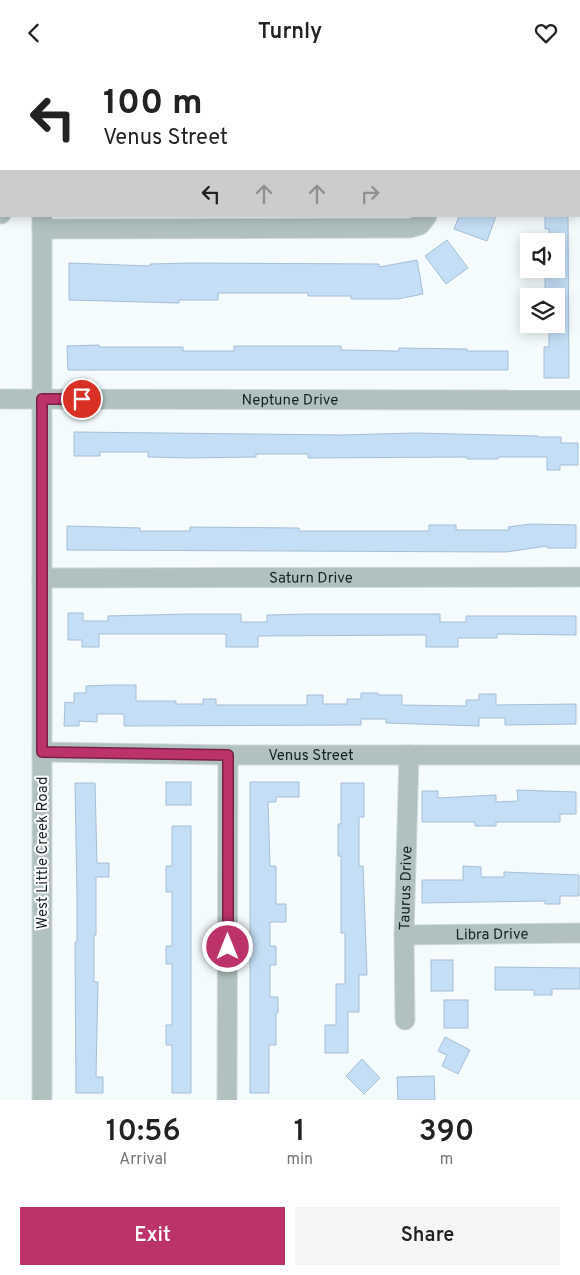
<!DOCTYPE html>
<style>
body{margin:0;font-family:Overpass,sans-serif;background:#f6f6f6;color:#222;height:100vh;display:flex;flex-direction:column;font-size:19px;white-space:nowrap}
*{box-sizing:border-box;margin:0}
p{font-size:16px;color:#767676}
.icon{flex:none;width:28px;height:28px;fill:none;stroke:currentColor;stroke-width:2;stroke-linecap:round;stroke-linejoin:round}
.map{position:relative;height:1035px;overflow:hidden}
.drawer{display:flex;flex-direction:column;background:#fff;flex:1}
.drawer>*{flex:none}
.banner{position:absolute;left:0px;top:0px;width:580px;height:152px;box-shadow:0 2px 12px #0003;background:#fff;color:#222;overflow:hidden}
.buttons{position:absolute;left:520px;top:168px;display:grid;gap:10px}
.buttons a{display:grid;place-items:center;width:45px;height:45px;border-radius:0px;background:#fff;box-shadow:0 2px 12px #0003;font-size:25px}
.pin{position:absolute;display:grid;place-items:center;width:42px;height:42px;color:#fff;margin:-21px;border:2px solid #fff;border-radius:50%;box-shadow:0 1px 5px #0007}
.me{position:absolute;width:55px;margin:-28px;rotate:0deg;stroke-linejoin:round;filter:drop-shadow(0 0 4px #0008)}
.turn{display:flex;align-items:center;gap:18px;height:105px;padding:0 20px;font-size:22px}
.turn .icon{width:65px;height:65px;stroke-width:2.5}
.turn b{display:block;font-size:35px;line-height:42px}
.lanes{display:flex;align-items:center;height:48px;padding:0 20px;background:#0003;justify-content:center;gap:25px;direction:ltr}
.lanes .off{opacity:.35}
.eta{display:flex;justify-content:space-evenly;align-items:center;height:85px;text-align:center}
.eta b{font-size:30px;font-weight:600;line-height:35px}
.primary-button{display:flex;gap:10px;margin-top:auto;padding:10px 20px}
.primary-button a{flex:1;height:58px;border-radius:0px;background:#bc326b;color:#fff;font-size:20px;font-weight:600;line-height:58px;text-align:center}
.primary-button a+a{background:#f6f6f6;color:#222}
header{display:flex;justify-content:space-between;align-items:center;height:65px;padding:0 20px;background:#fff;font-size:22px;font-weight:600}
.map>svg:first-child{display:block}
.building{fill:#c4def5;stroke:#a6bed5}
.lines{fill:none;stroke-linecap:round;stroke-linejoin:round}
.minor-casing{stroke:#d0d8db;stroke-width:21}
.minor{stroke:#b0c1bf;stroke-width:19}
.route-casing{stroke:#7a2046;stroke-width:12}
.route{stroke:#bc326b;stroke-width:9}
.labels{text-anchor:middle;stroke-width:4;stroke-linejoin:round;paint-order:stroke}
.street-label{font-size:15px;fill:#152327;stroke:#fff}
</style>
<header><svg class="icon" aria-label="back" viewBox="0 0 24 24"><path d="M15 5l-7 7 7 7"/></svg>Turnly<svg class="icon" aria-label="heart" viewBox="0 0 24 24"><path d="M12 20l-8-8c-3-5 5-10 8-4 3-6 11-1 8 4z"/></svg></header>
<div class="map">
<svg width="580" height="1035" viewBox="0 0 580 1035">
<rect width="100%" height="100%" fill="#f4fbfd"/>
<g class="building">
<polygon points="459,151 496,151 487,176 454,164"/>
<polygon points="545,151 568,151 569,313 544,313 544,282 549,282 549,259 556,259 556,231 545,231 545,210 556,210 556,176 549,176 549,164 545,164"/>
<polygon points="447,175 468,203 446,219 425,191"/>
<polygon points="417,195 423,229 398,234 351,234 351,231 308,231 308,228 218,228 218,235 179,235 179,238 69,235 69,198 150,201 150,199 190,198 379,199 379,202"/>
<polygon points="99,280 99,282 183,282 183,286 234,286 234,281 341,281 341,285 399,286 399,283 467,284 467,286 508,286 508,305 68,305 67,281"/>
<polygon points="74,367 341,370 415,368 538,371 538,372 561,372 561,378 578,378 578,400 560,400 560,405 547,405 547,392 498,392 498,394 467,394 467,392 308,393 308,389 256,389 256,392 187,393 148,392 148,387 100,387 100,391 74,391"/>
<polygon points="531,459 576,460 576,483 547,483 547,481 506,487 67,485 67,461 140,463 140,466 190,466 190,462 299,463 299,466 429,466 429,460 456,460 456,465 509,465 508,462"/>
<polygon points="68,548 83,548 83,556 108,556 108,551 187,549 241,549 241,557 267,557 267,550 307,549 440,549 440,557 466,557 466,551 576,551 576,570 497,569 497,573 458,573 458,582 426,582 426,570 258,571 258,582 226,582 226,569 99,569 99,582 82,582 82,575 68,575"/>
<polygon points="109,620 136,620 136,636 176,636 176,639 203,639 203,634 216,634 216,640 307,640 307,630 323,630 323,639 347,639 347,634 361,634 361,628 378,628 378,630 402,630 402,640 466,641 466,635 479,635 479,629 496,629 496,640 576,639 576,659 505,660 505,653 479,653 479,661 386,658 386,654 361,654 361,660 124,661 124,649 97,649 97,657 79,656 79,661 64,661 65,637 74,638 74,628 86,628 86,621"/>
<rect x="166" y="717" width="25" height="23"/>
<polygon points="250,717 299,717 299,732 276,732 276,737 268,737 270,801 276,801 276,839 286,839 286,857 270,857 270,881 276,881 276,900 270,900 270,932 278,932 278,948 276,948 276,980 269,980 269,1028 250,1028"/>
<polygon points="75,718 95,718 97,798 109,798 109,812 96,812 96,870 94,870 94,917 98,917 96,1012 103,1012 103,1028 76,1028 75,877 77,877 77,830"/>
<polygon points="341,718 364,718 364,752 359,752 359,801 363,801 367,910 359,910 359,947 348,947 348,988 325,988 325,960 336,960 336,919 345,919 345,868 341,868 341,791 338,791 338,759 341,759"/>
<polygon points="517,725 576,727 576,749 560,749 560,757 496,757 496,761 475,761 475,757 422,757 422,726 438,726 438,733 496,730 496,737 518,736"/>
<polygon points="172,761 191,761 191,1028 172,1028 172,980 166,980 166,960 172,960 172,899 166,899 166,881 172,881 172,827 166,827 166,801 172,801"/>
<polygon points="463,801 481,802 481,812 504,812 504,807 579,810 579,831 560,831 560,839 545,839 545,836 422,838 422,815 463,815"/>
<rect x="431" y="895" width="22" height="31"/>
<polygon points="495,902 580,903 580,924 552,924 552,930 534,930 534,925 495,925"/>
<rect x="444" y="935" width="24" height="28"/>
<polygon points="445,972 470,985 458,1009 442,1001 447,990 438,986"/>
<polygon points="362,994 380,1013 364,1029 346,1011"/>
<polygon points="434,1011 435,1035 398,1035 397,1012"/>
</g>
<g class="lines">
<g class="minor-casing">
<g id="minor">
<polyline points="435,0 435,1"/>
<polyline points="43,1 43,0"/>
<polyline points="0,149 1,149"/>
<polyline points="42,164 410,163 420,160 427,151"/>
<path id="s1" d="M0,334L580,335"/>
<path id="s2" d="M42,513L580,512"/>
<path id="s3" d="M42,687L228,690H580"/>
<path id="s4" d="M404,870L580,868"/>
<path id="s5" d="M405,955L404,870L409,690"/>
<polyline points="42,1035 42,151"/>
<polyline points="227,1035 228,690"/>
</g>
</g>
<use href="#minor" class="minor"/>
</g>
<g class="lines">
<g class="route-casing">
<polyline id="route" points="82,334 42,334 42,687 228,690 228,882"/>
</g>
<use href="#route" class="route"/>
</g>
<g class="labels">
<g class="street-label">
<text dy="5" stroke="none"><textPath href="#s1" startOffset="290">Neptune Drive</textPath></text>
<text dy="5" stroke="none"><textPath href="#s2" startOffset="269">Saturn Drive</textPath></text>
<text dy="5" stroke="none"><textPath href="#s3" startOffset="269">Venus Street</textPath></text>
<text transform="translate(42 788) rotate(-90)" y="5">West Little Creek Road</text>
<text dy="5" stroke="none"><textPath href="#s5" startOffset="132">Taurus Drive</textPath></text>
<text dy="5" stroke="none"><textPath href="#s4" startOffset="88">Libra Drive</textPath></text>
</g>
</g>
</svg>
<div class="buttons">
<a><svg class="icon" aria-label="sound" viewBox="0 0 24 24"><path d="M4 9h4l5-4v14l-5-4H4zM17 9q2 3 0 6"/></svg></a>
<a><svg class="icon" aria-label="layers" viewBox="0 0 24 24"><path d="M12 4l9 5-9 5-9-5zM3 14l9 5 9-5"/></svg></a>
</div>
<div class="pin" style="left:82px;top:334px;background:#d93025"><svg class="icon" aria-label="arrive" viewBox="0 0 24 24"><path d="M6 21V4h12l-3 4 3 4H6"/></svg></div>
<svg class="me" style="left:228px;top:882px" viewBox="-20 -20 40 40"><circle r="17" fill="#bc326b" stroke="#fff" stroke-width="3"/><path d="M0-11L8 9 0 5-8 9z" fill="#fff"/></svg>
<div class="banner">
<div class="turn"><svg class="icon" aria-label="left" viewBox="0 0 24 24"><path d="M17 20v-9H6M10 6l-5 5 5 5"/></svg><div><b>100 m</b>Venus Street</div></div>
<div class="lanes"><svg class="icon" aria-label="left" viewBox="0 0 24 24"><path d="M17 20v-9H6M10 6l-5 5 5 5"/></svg><svg class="icon off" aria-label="ahead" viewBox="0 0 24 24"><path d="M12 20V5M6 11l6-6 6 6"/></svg><svg class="icon off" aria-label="ahead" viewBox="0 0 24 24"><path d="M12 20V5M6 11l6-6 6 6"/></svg><svg class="icon off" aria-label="right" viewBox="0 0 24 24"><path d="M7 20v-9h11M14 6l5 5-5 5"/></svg></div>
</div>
</div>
<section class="drawer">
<div class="eta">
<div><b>10:56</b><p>Arrival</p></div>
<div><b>1</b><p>min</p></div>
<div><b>390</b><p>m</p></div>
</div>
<div class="primary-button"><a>Exit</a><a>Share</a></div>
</section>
